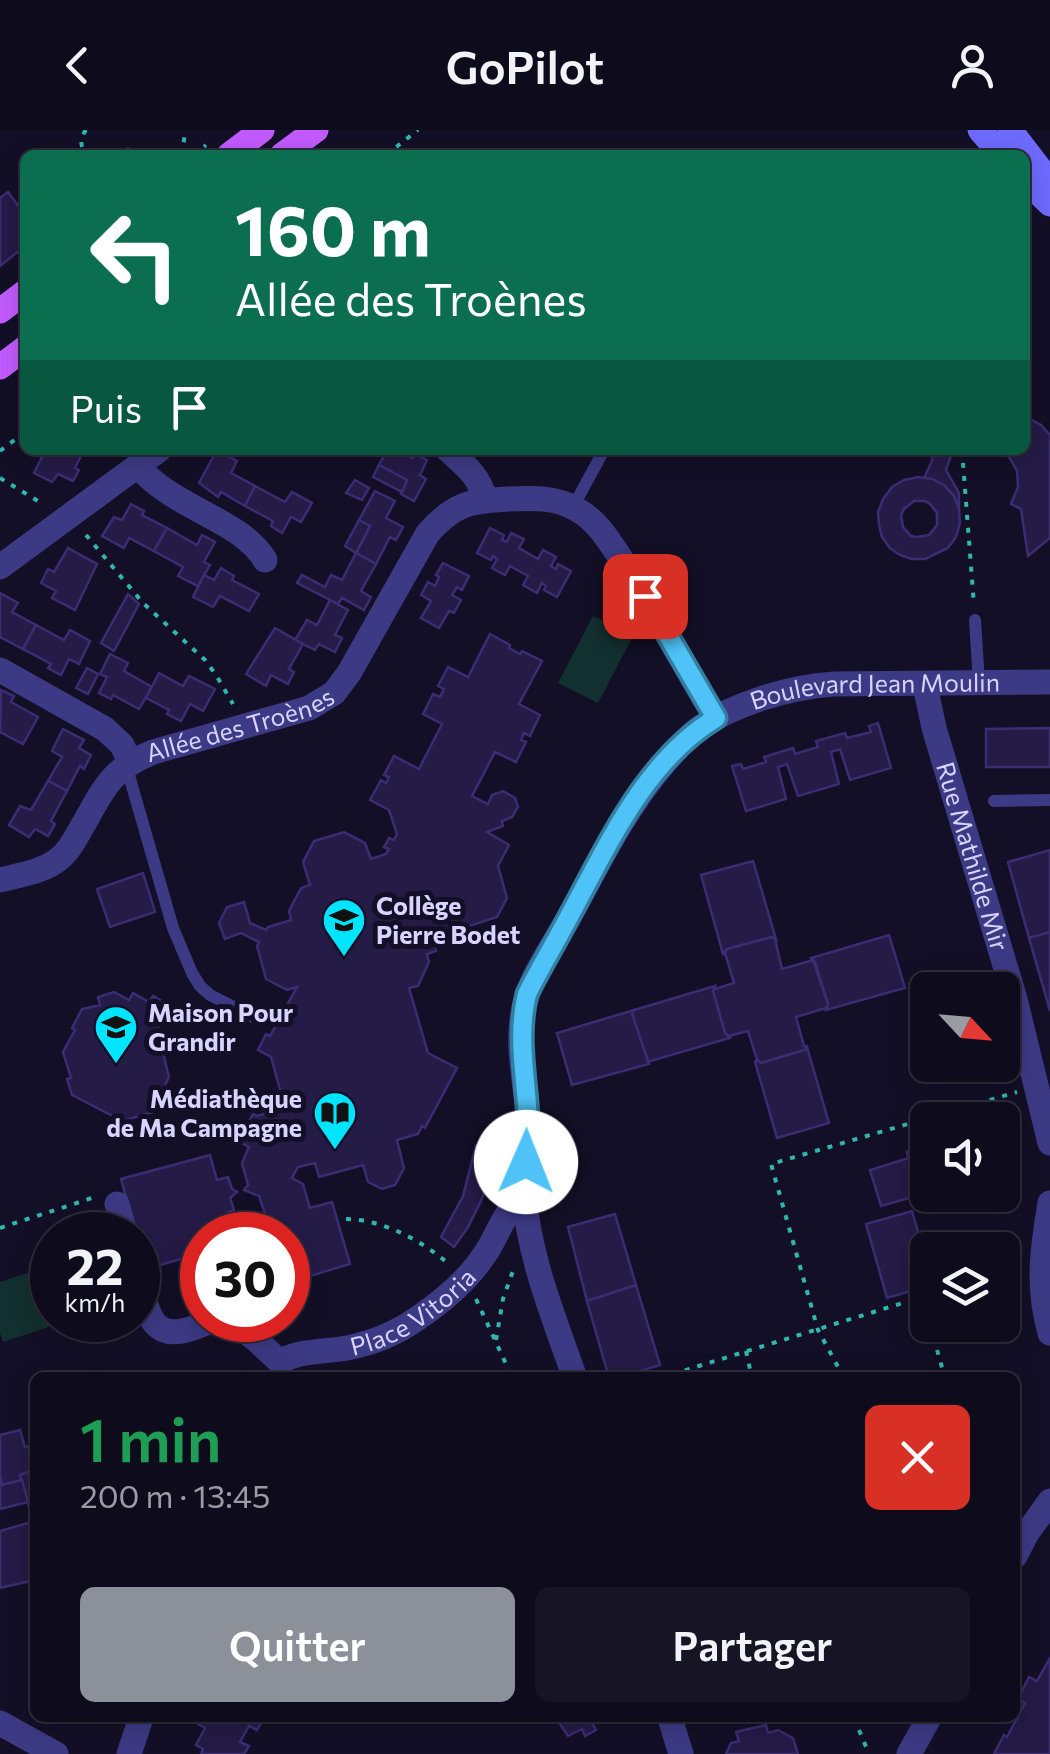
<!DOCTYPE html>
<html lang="fr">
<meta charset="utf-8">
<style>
body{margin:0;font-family:Commissioner,sans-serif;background:#171425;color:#f1f3f6;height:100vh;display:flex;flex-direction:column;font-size:38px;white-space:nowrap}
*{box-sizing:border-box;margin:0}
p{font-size:32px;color:#9b9ba3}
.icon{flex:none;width:55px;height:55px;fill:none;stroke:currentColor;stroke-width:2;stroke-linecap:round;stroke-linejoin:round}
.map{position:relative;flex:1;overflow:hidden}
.drawer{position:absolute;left:30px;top:1242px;width:990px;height:350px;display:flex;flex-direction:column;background:#0e0b1c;border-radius:15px;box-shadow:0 5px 25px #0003,0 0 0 2px #2e2b3b}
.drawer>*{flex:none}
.guide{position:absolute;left:20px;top:20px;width:1010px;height:305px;border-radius:15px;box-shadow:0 5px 25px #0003,0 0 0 2px #2e2b3b;background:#0b6e4f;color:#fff;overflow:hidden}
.needle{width:65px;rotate:116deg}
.fabs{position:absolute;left:910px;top:842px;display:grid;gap:20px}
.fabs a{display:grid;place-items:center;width:110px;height:110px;border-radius:15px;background:#0e0b1c;box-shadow:0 5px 25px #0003,0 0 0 2px #2e2b3b;font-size:50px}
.speed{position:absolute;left:30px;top:1082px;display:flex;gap:20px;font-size:50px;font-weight:700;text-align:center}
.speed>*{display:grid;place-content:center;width:130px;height:130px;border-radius:50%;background:#0e0b1c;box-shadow:0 5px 25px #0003,0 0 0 2px #2e2b3b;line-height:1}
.speed small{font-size:25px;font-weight:400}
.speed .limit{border:15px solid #d22;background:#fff;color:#111}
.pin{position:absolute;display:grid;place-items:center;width:85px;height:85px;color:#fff;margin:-42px;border-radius:20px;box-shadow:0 5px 15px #0006}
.me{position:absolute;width:110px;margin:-55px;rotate:1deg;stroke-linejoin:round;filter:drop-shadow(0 0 8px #0008)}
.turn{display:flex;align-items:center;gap:35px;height:210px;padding:0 50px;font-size:45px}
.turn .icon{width:130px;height:130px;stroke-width:2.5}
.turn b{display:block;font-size:70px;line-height:85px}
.then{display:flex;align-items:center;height:95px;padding:0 50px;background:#0003;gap:20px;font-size:38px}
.round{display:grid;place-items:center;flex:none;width:105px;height:105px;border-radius:15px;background:#171425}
.head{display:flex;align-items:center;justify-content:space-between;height:170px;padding:0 50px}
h1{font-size:60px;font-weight:600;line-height:75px;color:#1e9e55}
.action{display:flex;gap:20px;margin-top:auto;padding:20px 50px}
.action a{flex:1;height:115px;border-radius:15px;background:#8c9099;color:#fff;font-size:40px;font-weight:600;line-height:115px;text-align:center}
.action a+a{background:#171425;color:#f1f3f6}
header{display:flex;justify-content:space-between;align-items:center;height:130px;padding:0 50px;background:#0e0b1c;font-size:45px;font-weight:600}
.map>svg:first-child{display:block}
.green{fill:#12302f}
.building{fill:#241b47;stroke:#3b2d73;stroke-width:2.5;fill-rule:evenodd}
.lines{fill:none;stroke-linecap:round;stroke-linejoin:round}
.path{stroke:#2fb8b0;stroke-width:4;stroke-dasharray:5 8;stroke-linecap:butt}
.lane{stroke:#3d3a85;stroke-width:12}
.street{stroke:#3d3a85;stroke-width:25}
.secondary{stroke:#6f6bff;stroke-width:25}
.primary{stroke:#c25bff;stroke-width:25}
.route-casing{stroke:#337fa1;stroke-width:25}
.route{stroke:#4fc3f7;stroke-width:18}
.labels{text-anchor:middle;stroke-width:10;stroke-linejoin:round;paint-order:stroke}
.street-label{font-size:25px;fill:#d9d4ff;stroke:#130f26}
.poi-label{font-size:25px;font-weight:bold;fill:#d9d4ff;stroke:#130f26;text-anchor:start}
</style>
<header><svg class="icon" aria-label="back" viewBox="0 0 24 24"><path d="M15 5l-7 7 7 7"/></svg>GoPilot<svg class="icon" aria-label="person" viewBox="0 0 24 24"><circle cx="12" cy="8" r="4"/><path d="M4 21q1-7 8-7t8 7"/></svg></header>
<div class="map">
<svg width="1050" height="1624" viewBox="0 0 1050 1624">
<rect width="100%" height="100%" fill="#130f26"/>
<g class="green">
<polygon points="593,486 633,506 598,573 558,553"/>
<polygon points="52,1135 52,1190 70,1190 3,1212 0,1203 0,1152"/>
</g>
<g class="building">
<polygon points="8,62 25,85 25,116 0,136 0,68"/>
<polygon points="1025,286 1041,295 1050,305 1050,408 1028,426 1021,379 1011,374 1018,357 1017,341 1005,320 1025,320"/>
<polygon points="57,320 84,320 75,338 79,340 73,351 58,344 52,352 34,343 45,321 54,326"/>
<polygon points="217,320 237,331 231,343 255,356 245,376 221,362 218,367 199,353"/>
<polygon points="387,320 397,320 413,328 415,324 427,330 420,345 426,349 414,371 401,364 407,350 379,335"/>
<polygon points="932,320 953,320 946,340 959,363 959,379 954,366 944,355 924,348 932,331"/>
<polygon points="379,335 407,350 402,362 373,347"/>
<path d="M918,347L932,349L944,355L954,366L959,379L960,393L956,407L948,418L925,429H912L900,425L890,418L882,407L879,395L878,382L883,369L892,357L904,350ZM914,371H925L930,374L937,383V395L929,405L917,407L911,406L903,397L901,385L904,379Z"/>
<polygon points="355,350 369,358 362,370 346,363"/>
<polygon points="255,356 285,372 292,362 312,373 301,392 291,387 282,403 271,396 273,391 245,376"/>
<polygon points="375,361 395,371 386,388 403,397 396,410 390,407 376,434 356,423 370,396 359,390"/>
<polygon points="131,374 144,381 142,385 167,398 154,421 129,408 124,418 102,406 114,387 122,390"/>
<polygon points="359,390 370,396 356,423 345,416"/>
<polygon points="167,398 197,415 202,405 215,412 204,432 210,435 198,456 178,446 183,437 154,421"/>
<polygon points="490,398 504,405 502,410 507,412 511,403 524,409 519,418 538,429 543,420 556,427 551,436 556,439 558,434 571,441 557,467 544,460 546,456 542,453 537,463 523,455 528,446 510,436 505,445 492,438 497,429 493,426 491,430 477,423"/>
<polygon points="68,418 97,434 75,480 52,468 56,461 41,453 48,439 54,442"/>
<polygon points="356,423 376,434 361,461 371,467 364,480 342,468 338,474 297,453 302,445 325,457 331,445 342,450"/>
<polygon points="443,433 469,446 462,460 457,457 452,465 461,470 454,483 449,481 439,498 421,488 431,471 421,465 428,452 435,456 439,447 436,445"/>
<polygon points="221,438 234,446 232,450 259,464 249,481 220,466 213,477 193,467 204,445 214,450"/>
<polygon points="0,463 18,473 12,482 36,495 23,519 0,507"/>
<polygon points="128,464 139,474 114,521 101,513"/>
<polygon points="330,470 348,480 335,505 342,508 335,522 319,514 315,520 295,510 307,490 317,495"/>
<polygon points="36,495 64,510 70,500 90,511 79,534 69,529 61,545 48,538 51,534 23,519"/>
<polygon points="275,498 303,514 289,539 294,542 288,554 271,545 266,556 246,544"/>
<polygon points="490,504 510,515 509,518 520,524 522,521 542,531 519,574 540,585 530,606 524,603 521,610 526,612 516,632 495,622 472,666 488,674 492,665 503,661 515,668 518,677 512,687 502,691 503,696 487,702 509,715 498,736 507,768 497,787 466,797 454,818 433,806 436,821 427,824 429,832 418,856 409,858 428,923 457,938 425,998 422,996 418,1004 397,1010 404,1038 395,1055 382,1059 368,1052 363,1035 319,1047 315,1033 298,1037 292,1048 303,1054 310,1078 332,1072 350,1134 290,1152 288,1144 288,1105 276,1105 275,1100 271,1101 259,1066 244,1060 248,1055 242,1033 249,1017 238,1011 253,984 257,986 285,978 271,927 258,920 266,904 270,906 297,857 287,860 266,849 257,816 259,812 241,803 225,809 219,793 227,777 244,772 250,793 266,800 268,797 291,790 289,781 301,758 310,755 303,732 314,711 344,702 365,713 371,729 386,724 389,719 384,717 389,708 394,710 397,704 389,680 370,670 381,650 386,653 389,647 384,645 394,626 419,639 442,594 423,584 433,564 440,567 444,559 438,556 448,537 468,547"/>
<polygon points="110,524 128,533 124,541 152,557 139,579 113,565 111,569 99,563 107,547 100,544"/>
<polygon points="87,538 98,544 88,564 76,558"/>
<polygon points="159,543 183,556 189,546 215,559 203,581 190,574 181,591 167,584 169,580 146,568"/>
<polygon points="1,560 14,566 11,572 38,587 23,614 0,602"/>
<polygon points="878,593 891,638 850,650 840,619 831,622 839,654 798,666 787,634 778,637 786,669 746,681 732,636 741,634 743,639 766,632 764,627 793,618 795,624 818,617 816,611 845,603 847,608 871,602 869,596"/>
<polygon points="1050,598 1050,637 986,637 986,599"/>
<polygon points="63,599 84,610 79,618 91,625 84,639 80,636 67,661 48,651 62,627 52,621"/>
<polygon points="48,651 67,661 51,691 55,694 48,706 35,699 29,707 9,695 20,676 31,680"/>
<polygon points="1050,720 1050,802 1029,808 1008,732"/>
<polygon points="753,731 776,809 772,807 727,819 723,824 701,745"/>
<polygon points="143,743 155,782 110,797 97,759"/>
<polygon points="1050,802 1050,881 1029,808"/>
<polygon points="889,805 905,858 826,880 828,874 815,832 811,828"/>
<polygon points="772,807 775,809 782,839 813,830 828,874 826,878 796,887 804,916 807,917 805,920 761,933 757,930 748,901 729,906 725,903 713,861 715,856 715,859 734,853 725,823 727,819"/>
<polygon points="715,856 713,861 725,903 730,908 647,932 632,884 634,880"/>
<polygon points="114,862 129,870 133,863 149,872 153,866 171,876 152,910 161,915 169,947 158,969 161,971 154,982 122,991 72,965 67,949 71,948 63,922 75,900 72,898 82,879 100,875 98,867"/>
<polygon points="634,880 632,884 649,934 572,955 557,903"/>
<polygon points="807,917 829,993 777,1008 755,932 757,930 761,933 805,920"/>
<polygon points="476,1015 494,1017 490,1046 481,1071 468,1097 454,1117 441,1107 463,1066"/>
<polygon points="914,1019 927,1063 881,1076 870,1040 909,1028 907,1022"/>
<polygon points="210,1025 217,1050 228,1047 232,1059 237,1062 230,1068 234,1080 228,1082 232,1105 202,1105 202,1123 146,1139 121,1049"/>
<polygon points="912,1081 928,1136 928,1156 887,1168 866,1094"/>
<polygon points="615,1084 636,1155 587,1171 568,1097"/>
<polygon points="636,1155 660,1235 617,1248 609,1248 587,1171"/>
<polygon points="20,1300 25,1317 32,1315 35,1327 35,1340 20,1345 22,1350 2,1355 0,1346 0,1305"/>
<polygon points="28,1342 35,1369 35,1391 33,1392 20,1345"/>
<polygon points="0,1346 2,1355 22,1350 28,1372 0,1379"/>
<polygon points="35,1391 35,1450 0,1458 0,1401"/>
<polygon points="1050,1528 1050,1624 994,1624 1004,1605 1007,1607 1025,1573 1018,1569 1029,1547 1037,1551"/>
<polygon points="197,1588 264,1588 257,1600 249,1596 240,1612 249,1616 244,1624 201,1624 203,1619 196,1615 205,1598 195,1592"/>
<polygon points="556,1588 590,1588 596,1600 585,1606 582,1599 568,1606"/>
<polygon points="766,1595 768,1603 778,1600 793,1608 798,1624 726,1624 731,1613 739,1611 736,1602"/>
</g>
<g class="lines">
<g class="path">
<path d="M86,0C79,9 80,18 88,25"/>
<polyline points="102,25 121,19 180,25"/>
<polyline points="181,25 186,0"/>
<polyline points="194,25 206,15"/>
<polyline points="386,25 418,0"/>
<polyline points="962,320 974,475"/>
<polyline points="0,321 25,302"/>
<polyline points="0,348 43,374"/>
<polyline points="86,405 143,473 205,530 216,545 233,574"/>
<path d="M346,1089C384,1090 421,1110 450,1135"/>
<polyline points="0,1098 95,1067"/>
<polyline points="476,1169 506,1234 509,1248"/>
<polyline points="930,1195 945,1248"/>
<polyline points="496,1210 503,1169 514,1138"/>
<polyline points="746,1221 752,1248"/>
<polyline points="660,1248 922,1167 928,1186"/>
<polyline points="844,1248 818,1200 771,1034 1017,962"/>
<polyline points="854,1588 869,1624"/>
<polyline points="694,1592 708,1588"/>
</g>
<g class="lane">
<polyline points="573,377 604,320"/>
<polyline points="975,490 979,553"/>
<polyline points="126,635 173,798 192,843 200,856 210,865 257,889"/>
<polyline points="994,671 1050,670"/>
</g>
<g class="street">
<path d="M448,320C466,336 480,347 485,370"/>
<path d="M138,336C172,378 242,390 265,430"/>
<polyline points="0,437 159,320"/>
<polyline points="0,540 105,599 122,615 130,632"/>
<path id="s1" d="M925,555L934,598L1015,869L1050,1013"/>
<path id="s2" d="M0,750C19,745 44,742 60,728C70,720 76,707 83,695C105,657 110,640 153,622L309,578L334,563L349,543L428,403C455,373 470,371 509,369C533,368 555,367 576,379C599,391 612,416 626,436C658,485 685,538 716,588"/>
<path d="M1050,1073C1042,1121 1037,1156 1050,1203"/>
<polyline points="117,1074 126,1105"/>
<path id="s3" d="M138,1144C147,1177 148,1214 193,1198C203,1194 212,1190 223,1192C245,1195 264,1218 280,1232C298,1220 326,1222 347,1218C373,1213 397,1203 418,1188C443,1171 468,1150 485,1124C498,1106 504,1079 524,1068"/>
<path id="s4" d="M575,1248C554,1188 529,1128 524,1064C522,1041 530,1019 529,996C527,959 516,919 523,882C529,846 556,812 573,780C601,728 627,676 666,631C676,620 686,608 698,599C735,573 790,557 834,554L1050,552"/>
<polyline points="1015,1426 1027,1403 1050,1371"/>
<polyline points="670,1588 681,1624"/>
<polyline points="0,1593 56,1624"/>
<polyline points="129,1624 141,1588"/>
<polyline points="909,1624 929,1588"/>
</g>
<g class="secondary">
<polyline points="980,0 1002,25"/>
<polyline points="1010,0 1050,52"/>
<polyline points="1025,50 1050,74"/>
</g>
<g class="primary">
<polyline points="229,25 262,0"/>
<polyline points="282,25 316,0"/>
<polyline points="0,181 25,162"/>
<polyline points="0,237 25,218"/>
</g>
</g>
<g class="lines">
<g class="route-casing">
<path id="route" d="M526,1032C535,976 513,920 527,864C541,836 557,810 571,783C609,713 646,630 716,588L645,466"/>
</g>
<use href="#route" class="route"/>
</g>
<defs>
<g id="school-pin" transform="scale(2.25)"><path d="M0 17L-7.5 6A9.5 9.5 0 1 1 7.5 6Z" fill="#00e5ff" stroke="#130f26"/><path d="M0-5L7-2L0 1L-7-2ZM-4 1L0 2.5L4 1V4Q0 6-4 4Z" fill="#111"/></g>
<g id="library-pin" transform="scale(2.25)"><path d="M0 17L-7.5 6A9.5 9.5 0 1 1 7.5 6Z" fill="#00e5ff" stroke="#130f26"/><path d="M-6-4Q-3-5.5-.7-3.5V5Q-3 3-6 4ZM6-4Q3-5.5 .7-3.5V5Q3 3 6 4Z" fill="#111"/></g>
</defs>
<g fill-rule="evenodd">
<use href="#school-pin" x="344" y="790"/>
<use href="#school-pin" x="116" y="897"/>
<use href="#library-pin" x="335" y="983"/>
</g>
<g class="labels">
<g class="street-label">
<text dy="9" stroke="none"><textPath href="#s4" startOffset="895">Boulevard Jean Moulin</textPath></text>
<text dy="9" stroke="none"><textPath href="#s2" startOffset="300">Allée des Troènes</textPath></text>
<text dy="9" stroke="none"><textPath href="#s1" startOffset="178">Rue Mathilde Mir</textPath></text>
<text dy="9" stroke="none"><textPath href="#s3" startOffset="340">Place Vitoria</textPath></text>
</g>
<g class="poi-label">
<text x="376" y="785">Collège<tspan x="376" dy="29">Pierre Bodet</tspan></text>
<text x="148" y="892">Maison Pour<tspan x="148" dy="29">Grandir</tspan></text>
<text x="302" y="978" text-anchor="end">Médiathèque<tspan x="302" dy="29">de Ma Campagne</tspan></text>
</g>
</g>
</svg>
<div class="fabs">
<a><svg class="needle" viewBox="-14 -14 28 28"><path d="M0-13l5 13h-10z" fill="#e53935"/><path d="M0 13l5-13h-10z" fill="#9b9ba3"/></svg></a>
<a><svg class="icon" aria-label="sound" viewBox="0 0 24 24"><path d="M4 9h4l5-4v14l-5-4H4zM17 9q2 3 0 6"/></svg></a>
<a><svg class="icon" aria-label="layers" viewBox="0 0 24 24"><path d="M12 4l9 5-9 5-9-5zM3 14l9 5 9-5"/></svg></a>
</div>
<div class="speed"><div>22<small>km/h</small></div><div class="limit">30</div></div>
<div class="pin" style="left:645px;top:466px;background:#d93025"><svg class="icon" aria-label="arrive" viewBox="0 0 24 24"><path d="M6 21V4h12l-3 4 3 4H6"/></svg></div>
<svg class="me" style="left:526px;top:1032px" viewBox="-20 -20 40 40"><circle r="19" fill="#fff"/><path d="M0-13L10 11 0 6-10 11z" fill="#4fc3f7"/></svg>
<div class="guide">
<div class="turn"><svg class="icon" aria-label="left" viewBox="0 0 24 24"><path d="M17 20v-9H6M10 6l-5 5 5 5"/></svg><div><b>160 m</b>Allée des Troènes</div></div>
<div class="then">Puis<svg class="icon" aria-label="arrive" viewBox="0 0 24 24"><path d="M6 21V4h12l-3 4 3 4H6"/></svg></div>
</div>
<section class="drawer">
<div class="head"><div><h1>1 min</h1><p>200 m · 13:45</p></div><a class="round" style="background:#d93025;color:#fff"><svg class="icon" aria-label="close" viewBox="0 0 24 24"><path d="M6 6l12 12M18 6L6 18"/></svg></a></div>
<div class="action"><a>Quitter</a><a>Partager</a></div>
</section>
</div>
